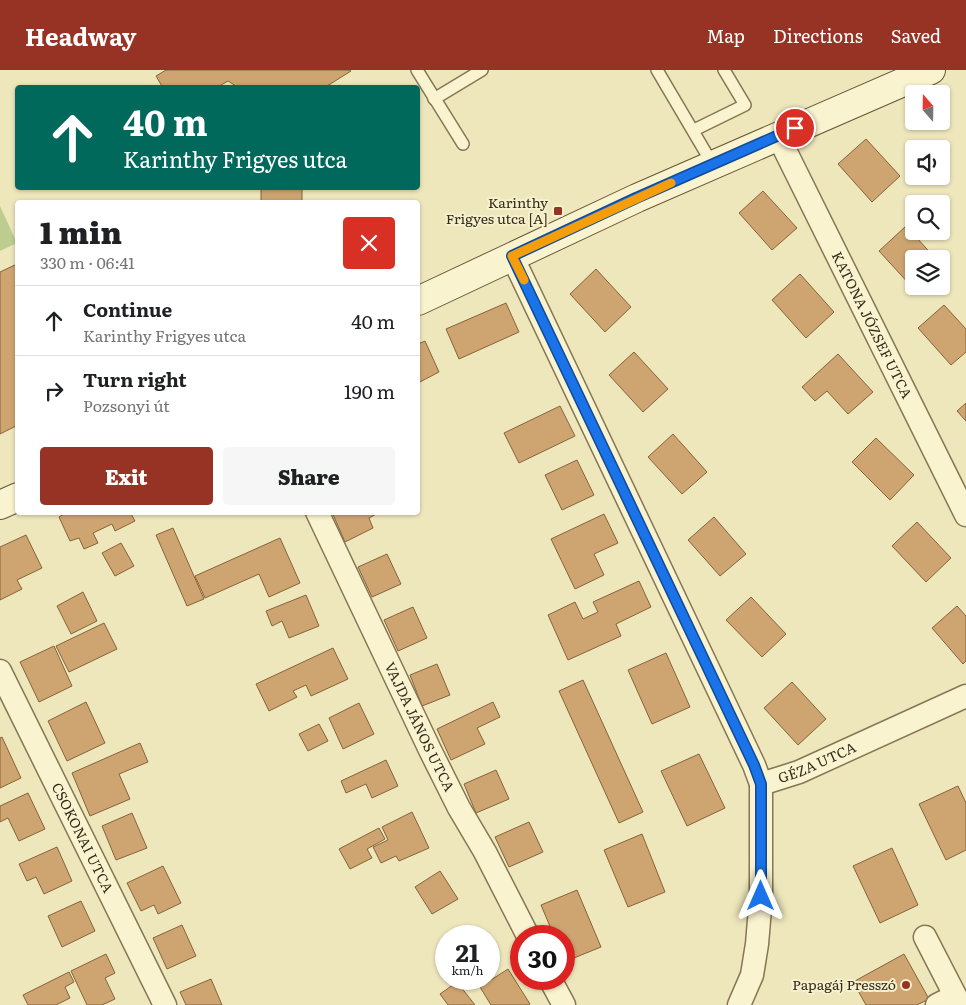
<!DOCTYPE html>
<meta charset="utf-8">
<style>
body{margin:0;font-family:Literata,serif;background:#f6f6f6;color:#202124;height:100vh;display:flex;flex-direction:column;font-size:19px;white-space:nowrap}
*{box-sizing:border-box;margin:0}
p{font-size:16px;color:#757577}
.icon{flex:none;width:28px;height:28px;fill:none;stroke:currentColor;stroke-width:2;stroke-linecap:round;stroke-linejoin:round}
.map{position:relative;flex:1;overflow:hidden}
.panel{position:absolute;left:15px;top:130px;width:405px;height:315px;display:flex;flex-direction:column;background:#fff;border-radius:5px;box-shadow:0 1px 4px #0004}
.panel>*{flex:none}
.guide{position:absolute;left:15px;top:15px;width:405px;height:105px;border-radius:5px;box-shadow:0 1px 4px #0004;background:#00695c;color:#fff;overflow:hidden}
.needle{width:32px;rotate:340deg}
.buttons{position:absolute;left:905px;top:15px;display:grid;gap:10px}
.buttons a{display:grid;place-items:center;width:45px;height:45px;border-radius:5px;background:#fff;box-shadow:0 1px 4px #0004;font-size:25px}
.speed{position:absolute;left:435px;top:855px;display:flex;gap:10px;font-size:25px;font-weight:700;text-align:center}
.speed>*{display:grid;place-content:center;width:65px;height:65px;border-radius:50%;background:#fff;box-shadow:0 1px 4px #0004;line-height:1}
.speed small{font-size:12px;font-weight:400}
.speed .limit{border:8px solid #d22;background:#fff;color:#111}
.pin{position:absolute;display:grid;place-items:center;width:42px;height:42px;color:#fff;margin:-21px;border:2px solid #fff;border-radius:50%;box-shadow:0 1px 5px #0007}
.me{position:absolute;width:55px;margin:-28px;rotate:0deg;stroke-linejoin:round;filter:drop-shadow(0 0 4px #0008)}
.turn{display:flex;align-items:center;gap:18px;height:105px;padding:0 25px;font-size:22px}
.turn .icon{width:65px;height:65px;stroke-width:2.5}
.turn b{display:block;font-size:35px;line-height:42px}
.round{display:grid;place-items:center;flex:none;width:52px;height:52px;border-radius:5px;background:#f6f6f6}
.headline{display:flex;align-items:center;justify-content:space-between;height:85px;padding:0 25px}
h1{font-size:30px;font-weight:800;line-height:38px}
.button{display:flex;gap:10px;margin-top:auto;padding:10px 25px}
.button a{flex:1;height:58px;border-radius:5px;background:#973324;color:#fff;font-size:20px;font-weight:800;line-height:58px;text-align:center}
.button a+a{background:#f6f6f6;color:#202124}
ul{padding:0;list-style:none}
li{display:flex;align-items:center;gap:15px;height:70px;padding:0 25px;border-top:1px solid #e0e0e0}
li div{flex:1}
li b{display:block;font-size:19px}
li em{font-style:normal}
header{display:flex;align-items:center;gap:30px;box-sizing:border-box;height:70px;padding:0 25px;background:#973324;color:#fff}
header strong{font-size:24px}
nav{display:flex;gap:28px;margin-inline-start:auto;font-size:18px}
.map>svg:first-child{display:block}
.green{fill:#bdcd90}
.building{fill:#cea570;stroke:#86633b}
.lines{fill:none;stroke-linecap:round;stroke-linejoin:round}
.lane-casing{stroke:#867655;stroke-width:14}
.street-casing{stroke:#867655;stroke-width:25}
.secondary-casing{stroke:#685739;stroke-width:30}
.lane{stroke:#faf3cf;stroke-width:11}
.street{stroke:#faf3cf;stroke-width:22}
.secondary{stroke:#faf3cf;stroke-width:28}
.route-casing{stroke:#114b97;stroke-width:12}
.route{stroke:#1a73e8;stroke-width:9}
.slow{stroke:#f59e0b;stroke-width:9}
.poi-dot{fill:#973324;stroke:#f6f0cc;stroke-width:2}
.labels{text-anchor:middle;stroke-width:4;stroke-linejoin:round;paint-order:stroke}
.poi-label{font-size:14px;fill:#352b1b;stroke:#f6f0cc;text-anchor:end}
.street-label{font-size:14px;fill:#352b1b;stroke:#f6f0cc}
</style>
<header>
<strong>Headway</strong>
<nav><a>Map</a><a>Directions</a><a>Saved</a></nav>
</header>
<div class="map">
<svg width="966" height="935" viewBox="0 0 966 935">
<rect width="100%" height="100%" fill="#efe7bc"/>
<polygon class="green" points="0,136 17,173 0,181"/>
<g class="building">
<polygon points="166,0 350,0 351,1 324,18 239,18 228,11 216,18 163,18 156,6"/>
<polygon points="866,69 900,106 872,132 838,94"/>
<rect x="261" y="118" width="41" height="14"/>
<polygon points="763,121 797,158 772,180 739,143"/>
<polygon points="906,156 936,189 914,189 914,215 912,217 879,181"/>
<polygon points="17,194 18,355 0,364 0,202"/>
<polygon points="596,199 631,237 605,262 570,224"/>
<polygon points="800,204 834,242 806,268 772,230"/>
<polygon points="506,233 519,262 459,289 446,259"/>
<polygon points="944,235 966,259 966,282 951,295 918,258"/>
<polygon points="425,271 439,302 418,313 418,274"/>
<polygon points="634,282 668,319 643,342 609,305"/>
<polygon points="838,284 873,322 848,344 827,321 815,331 802,317"/>
<polygon points="966,333 966,351 957,341"/>
<polygon points="560,336 575,366 519,393 504,363"/>
<polygon points="673,364 707,402 682,424 648,387"/>
<polygon points="876,368 914,405 890,430 852,392"/>
<polygon points="577,390 594,425 562,440 545,405"/>
<polygon points="67,442 130,442 135,451 115,461 112,454 93,463 98,473 84,479 79,468 70,471 59,447"/>
<polygon points="332,442 380,442 369,448 373,458 345,472"/>
<polygon points="604,444 618,473 594,484 604,505 575,519 551,469"/>
<polygon points="714,447 746,484 720,506 688,470"/>
<polygon points="917,452 951,488 926,512 892,476"/>
<polygon points="173,458 204,529 187,536 156,465"/>
<polygon points="26,465 42,498 17,510 22,519 0,530 0,477"/>
<polygon points="280,468 300,513 269,527 259,504 205,528 195,506"/>
<polygon points="121,473 134,496 115,506 102,483"/>
<polygon points="387,484 401,514 372,527 358,497"/>
<polygon points="639,511 651,537 616,554 621,566 568,590 548,545 575,532 583,549 598,542 593,532"/>
<polygon points="83,522 97,551 71,564 57,536"/>
<polygon points="306,525 319,556 289,568 282,551 272,556 266,541"/>
<polygon points="751,527 786,564 762,587 726,550"/>
<polygon points="957,536 966,546 966,591 963,594 932,558"/>
<polygon points="413,537 427,568 398,581 384,550"/>
<polygon points="104,553 117,579 69,602 56,576"/>
<polygon points="54,576 72,616 39,632 20,592"/>
<polygon points="333,578 348,609 311,626 306,615 293,621 297,627 269,641 256,614"/>
<polygon points="666,583 690,637 652,654 628,600"/>
<polygon points="437,594 450,625 422,636 410,605"/>
<polygon points="583,610 643,742 619,753 559,621"/>
<polygon points="792,612 826,649 798,675 764,638"/>
<polygon points="86,632 105,673 67,691 48,651"/>
<polygon points="493,632 500,647 477,658 485,674 451,690 437,659"/>
<polygon points="359,633 374,664 343,679 329,648"/>
<polygon points="319,654 328,671 308,681 299,664"/>
<polygon points="2,667 21,708 0,718 0,668"/>
<polygon points="140,673 148,692 119,704 130,729 90,746 72,703"/>
<polygon points="699,684 725,738 687,756 661,701"/>
<polygon points="386,690 398,716 372,728 366,714 346,723 341,711"/>
<polygon points="496,700 509,729 476,743 464,714"/>
<polygon points="958,716 966,733 966,780 946,790 919,734"/>
<polygon points="28,723 45,759 19,771 8,748 0,752 0,736"/>
<polygon points="412,742 429,778 399,791 396,786 381,793 373,777 388,770 382,757"/>
<polygon points="132,743 147,778 116,790 102,756"/>
<polygon points="529,752 543,782 509,797 495,767"/>
<polygon points="379,758 385,769 367,779 372,788 350,799 339,779"/>
<polygon points="642,764 665,822 628,837 604,780"/>
<polygon points="57,777 72,811 44,824 36,807 27,811 19,794"/>
<polygon points="892,778 918,835 880,853 853,796"/>
<polygon points="163,796 181,833 158,844 154,835 141,841 127,813"/>
<polygon points="440,801 458,829 432,844 415,817"/>
<polygon points="577,820 601,877 564,892 564,866 554,866 541,835"/>
<polygon points="81,831 95,861 62,877 48,846"/>
<polygon points="182,855 196,886 167,899 153,868"/>
<polygon points="106,884 115,903 105,908 115,929 102,935 87,935 71,901"/>
<polygon points="904,884 929,929 917,935 866,935 853,912"/>
<polygon points="508,899 530,934 528,935 491,935 480,917"/>
<polygon points="69,902 74,912 65,917 70,928 56,935 28,935 23,925"/>
<polygon points="211,909 222,935 186,935 180,922"/>
<polygon points="457,912 475,935 448,935 440,924"/>
</g>
<g class="lines">
<g class="lane-casing">
<g id="lane">
<polyline points="417,0 463,74"/>
<polyline points="657,0 713,95"/>
<polyline points="434,29 482,0"/>
<polyline points="694,60 745,35 724,0"/>
</g>
</g>
<g class="street-casing">
<g id="street">
<path id="s1" d="M778,66L966,445"/>
<polyline points="512,186 754,695 761,714 761,827 757,874 752,905 739,935"/>
<path id="s2" d="M317,442L430,680L459,738L485,782L528,866"/>
<path id="s3" d="M0,601L165,935"/>
<path id="s4" d="M761,714L799,702L966,626"/>
<polyline points="925,867 960,935"/>
<polyline points="550,909 564,935"/>
<polyline points="937,935 955,926"/>
</g>
</g>
<g class="secondary-casing">
<g id="secondary">
<polyline points="418,231 637,128 931,0"/>
<polyline points="0,435 18,427"/>
</g>
</g>
<use href="#lane" class="lane"/>
<use href="#street" class="street"/>
<use href="#secondary" class="secondary"/>
</g>
<g class="lines">
<g class="route-casing">
<polyline id="route" points="761,826 761,714 754,695 512,186 636,128 795,58"/>
</g>
<use href="#route" class="route"/>
<polyline class="slow" points="524,210 512,186 671,113"/>
</g>
<g class="poi-dot">
<rect x="553" y="136" width="10" height="10" rx="2.5"/>
<circle cx="906" cy="915" r="5"/>
</g>
<g class="labels">
<g class="poi-label">
<text x="548" y="138">Karinthy<tspan x="548" dy="16">Frigyes utca [A]</tspan></text>
<text x="896" y="920">Papagáj Presszó</text>
</g>
<g class="street-label">
<text dy="5" stroke="none"><textPath href="#s1" startOffset="211">KATONA JÓZSEF UTCA</textPath></text>
<text dy="5" stroke="none"><textPath href="#s2" startOffset="238">VAJDA JÁNOS UTCA</textPath></text>
<text dy="5" stroke="none"><textPath href="#s4" startOffset="60">GÉZA UTCA</textPath></text>
<text dy="5" stroke="none"><textPath href="#s3" startOffset="186">CSOKONAI UTCA</textPath></text>
</g>
</g>
</svg>
<div class="buttons">
<a><svg class="needle" viewBox="-14 -14 28 28"><path d="M0-13l5 13h-10z" fill="#e53935"/><path d="M0 13l5-13h-10z" fill="#757577"/></svg></a>
<a><svg class="icon" aria-label="sound" viewBox="0 0 24 24"><path d="M4 9h4l5-4v14l-5-4H4zM17 9q2 3 0 6"/></svg></a>
<a><svg class="icon" aria-label="search" viewBox="0 0 24 24"><circle cx="10" cy="10" r="6"/><path d="M15 15l6 6"/></svg></a>
<a><svg class="icon" aria-label="layers" viewBox="0 0 24 24"><path d="M12 4l9 5-9 5-9-5zM3 14l9 5 9-5"/></svg></a>
</div>
<div class="speed"><div>21<small>km/h</small></div><div class="limit">30</div></div>
<div class="pin" style="left:795px;top:58px;background:#d93025"><svg class="icon" aria-label="arrive" viewBox="0 0 24 24"><path d="M6 21V4h12l-3 4 3 4H6"/></svg></div>
<svg class="me" style="left:761px;top:826px" viewBox="-20 -20 40 40"><path d="M0-17L14 15 0 8-14 15z" fill="#1a73e8" stroke="#fff" stroke-width="4"/></svg>
<div class="guide">
<div class="turn"><svg class="icon" aria-label="ahead" viewBox="0 0 24 24"><path d="M12 20V5M6 11l6-6 6 6"/></svg><div><b>40 m</b>Karinthy Frigyes utca</div></div>
</div>
<section class="panel">
<div class="headline"><div><h1>1 min</h1><p>330 m · 06:41</p></div><a class="round" style="background:#d93025;color:#fff"><svg class="icon" aria-label="close" viewBox="0 0 24 24"><path d="M6 6l12 12M18 6L6 18"/></svg></a></div>
<ul>
<li><svg class="icon" aria-label="ahead" viewBox="0 0 24 24"><path d="M12 20V5M6 11l6-6 6 6"/></svg><div><b>Continue</b><p>Karinthy Frigyes utca</p></div><em>40 m</em></li>
<li><svg class="icon" aria-label="right" viewBox="0 0 24 24"><path d="M7 20v-9h11M14 6l5 5-5 5"/></svg><div><b>Turn right</b><p>Pozsonyi út</p></div><em>190 m</em></li>
</ul>
<div class="button"><a>Exit</a><a>Share</a></div>
</section>
</div>
